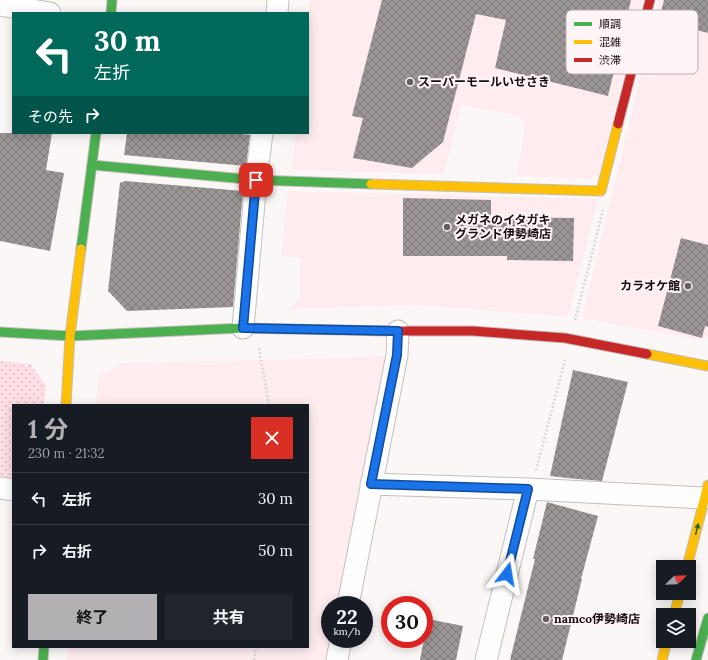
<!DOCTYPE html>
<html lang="ja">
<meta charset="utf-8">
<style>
body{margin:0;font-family:Lora,"Noto Sans JP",serif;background:#20242c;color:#f1f3f6;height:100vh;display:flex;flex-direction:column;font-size:15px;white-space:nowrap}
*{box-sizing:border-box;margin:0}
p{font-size:13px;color:#9ea1a6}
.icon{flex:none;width:22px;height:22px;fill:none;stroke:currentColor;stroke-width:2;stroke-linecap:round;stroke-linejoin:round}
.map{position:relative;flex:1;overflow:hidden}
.sheet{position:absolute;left:12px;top:404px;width:297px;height:244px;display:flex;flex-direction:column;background:#171b24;border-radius:0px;box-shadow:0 2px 10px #0003}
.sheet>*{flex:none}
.hud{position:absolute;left:12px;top:12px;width:297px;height:122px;border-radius:0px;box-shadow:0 2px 10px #0003;background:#00695c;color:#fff;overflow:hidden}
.needle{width:26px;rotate:67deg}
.fabs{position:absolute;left:656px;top:560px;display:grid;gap:8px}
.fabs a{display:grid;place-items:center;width:40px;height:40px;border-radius:0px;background:#171b24;box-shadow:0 2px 10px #0003;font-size:20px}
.speed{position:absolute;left:321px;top:596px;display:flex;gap:8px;font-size:20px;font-weight:700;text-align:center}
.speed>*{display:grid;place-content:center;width:52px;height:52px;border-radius:50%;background:#171b24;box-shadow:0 2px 10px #0003;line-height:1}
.speed small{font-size:10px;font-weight:400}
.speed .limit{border:6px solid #d22;background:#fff;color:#111}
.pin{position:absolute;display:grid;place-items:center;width:34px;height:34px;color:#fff;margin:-17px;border-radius:8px;box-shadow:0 2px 6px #0006}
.me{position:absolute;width:44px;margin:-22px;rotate:14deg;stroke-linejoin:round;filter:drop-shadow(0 0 3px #0008)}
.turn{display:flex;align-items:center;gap:14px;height:84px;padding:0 16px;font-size:18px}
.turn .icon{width:52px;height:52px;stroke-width:2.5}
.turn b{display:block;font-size:28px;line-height:34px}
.then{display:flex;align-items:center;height:38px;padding:0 16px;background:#0003;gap:8px;font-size:15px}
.round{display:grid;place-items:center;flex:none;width:42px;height:42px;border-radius:0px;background:#20242c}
.head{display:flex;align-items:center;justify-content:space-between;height:68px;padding:0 16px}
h1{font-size:24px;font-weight:700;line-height:30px;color:#b2b0b2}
.button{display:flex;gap:8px;margin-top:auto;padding:8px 16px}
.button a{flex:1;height:46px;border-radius:0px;background:#b2b0b2;color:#111;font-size:16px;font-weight:700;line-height:46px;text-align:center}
.button a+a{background:#20242c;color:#f1f3f6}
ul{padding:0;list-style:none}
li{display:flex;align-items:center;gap:12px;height:52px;padding:0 16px;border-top:1px solid #363941}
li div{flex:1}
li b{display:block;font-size:15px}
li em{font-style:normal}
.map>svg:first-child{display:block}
.built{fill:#feecef}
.park{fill:url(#park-dots)}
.building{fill:url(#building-cross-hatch)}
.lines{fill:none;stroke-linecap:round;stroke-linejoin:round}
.street-casing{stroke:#c5bebf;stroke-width:23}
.fast-casing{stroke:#c5bebf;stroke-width:11}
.slow-casing{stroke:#c5bebf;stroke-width:11}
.jam-casing{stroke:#c5bebf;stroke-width:11}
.path{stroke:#d8d6d7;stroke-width:2.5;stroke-dasharray:2 2;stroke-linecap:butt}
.street{stroke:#fffefe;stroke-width:21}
.fast{stroke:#4caf50;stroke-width:9}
.slow{stroke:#ffc107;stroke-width:9}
.jam{stroke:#c62828;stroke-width:9}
.oneway{fill:#305e30}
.route-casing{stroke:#114b97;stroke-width:10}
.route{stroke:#1a73e8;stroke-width:7}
.poi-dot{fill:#665f60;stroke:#fff4f6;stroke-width:1.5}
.labels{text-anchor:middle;stroke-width:4;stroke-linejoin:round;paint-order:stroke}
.poi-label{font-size:12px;font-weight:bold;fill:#150d0f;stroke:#fff4f6;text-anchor:start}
.key{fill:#fff4f6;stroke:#b9afb1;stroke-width:1}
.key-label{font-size:11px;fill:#150d0f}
</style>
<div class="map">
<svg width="708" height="660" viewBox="0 0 708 660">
<defs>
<pattern id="park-dots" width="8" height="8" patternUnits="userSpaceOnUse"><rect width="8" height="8" fill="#fddfe5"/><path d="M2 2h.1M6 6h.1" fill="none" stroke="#d8bec3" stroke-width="1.8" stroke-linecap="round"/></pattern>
<pattern id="building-cross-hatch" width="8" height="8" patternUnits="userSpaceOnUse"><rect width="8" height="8" fill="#9b9596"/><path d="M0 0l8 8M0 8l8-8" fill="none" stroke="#7d7879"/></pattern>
</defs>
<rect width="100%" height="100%" fill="#fcf7f7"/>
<g class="built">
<polygon points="310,0 642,0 599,174 590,179 517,176 525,126 518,115 461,106 444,174 292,170 296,133 308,133 308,18"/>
<polygon points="659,0 708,0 708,336 699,340 582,318"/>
<polygon points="288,191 598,199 568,317 471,309 414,305 289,309 300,298 300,258 281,256"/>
<polygon points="389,356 339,605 330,605 330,639 332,639 328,660 67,660 68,647 308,647 308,405 96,405 99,377 122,363 275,360"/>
</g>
<polygon class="park" points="0,361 30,364 46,385 44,405 13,405 13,480 0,478"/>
<g class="building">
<polygon points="382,0 631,0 608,96 495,68 506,20 476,14 443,142 412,168 353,158 363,118 352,116"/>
<polygon points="664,0 708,0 708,33 659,20"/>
<polygon points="0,133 52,133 46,170 64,173 50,251 0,241"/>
<polygon points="127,133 234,133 250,135 246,166 124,155"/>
<polygon points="125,181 243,191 233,307 127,311 108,291 120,183"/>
<polygon points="403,198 491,200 491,217 574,218 573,261 507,260 507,256 403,256"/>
<polygon points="681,238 708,245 708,327 705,326 702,338 658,326"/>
<polygon points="573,370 628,382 602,481 577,479 550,476"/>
<polygon points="547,502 598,516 581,579 582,579 562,660 510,660 535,559 533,559"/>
<polygon points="428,619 463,626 456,660 420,660"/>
</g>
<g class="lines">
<g class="street-casing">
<g id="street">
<polyline points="0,5 50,13"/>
<polyline points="277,13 278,0"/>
<polyline points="243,328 256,180 262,133"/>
<polyline points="371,484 528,489 486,660"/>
<polyline points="0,488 13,490"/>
<polyline points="528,489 704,498"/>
<polyline points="348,605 397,355 398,331"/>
<polyline points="337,660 341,639"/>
</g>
</g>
<g class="fast-casing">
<g id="fast">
<polyline points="111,13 112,0"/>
<polyline points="92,165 256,180 371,184"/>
<polyline points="81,249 96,133"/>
<polyline points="0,332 70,336 243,328 388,331"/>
<polyline points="43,660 44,647"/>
<polyline points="696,660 708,618"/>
</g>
</g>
<g class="slow-casing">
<g id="slow">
<polyline points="371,184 601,191 618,124"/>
<polyline points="647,354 708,366"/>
<polyline points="66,405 70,336 81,249"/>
<polyline points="687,567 708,485"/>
<polyline points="674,615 680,593"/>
<polyline points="662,660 667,641"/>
</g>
</g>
<g class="jam-casing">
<g id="jam">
<polyline points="618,124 650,0"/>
<polyline points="388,331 473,331 565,338 647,354"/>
</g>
</g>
<g class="path">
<polyline points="575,320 603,210"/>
<polyline points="259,348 269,405"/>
<polyline points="536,470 565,360"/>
<polyline points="254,660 256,647"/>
</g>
<use href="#street" class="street"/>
<use href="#fast" class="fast"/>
<use href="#slow" class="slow"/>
<use href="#jam" class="jam"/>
</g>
<defs><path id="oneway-solid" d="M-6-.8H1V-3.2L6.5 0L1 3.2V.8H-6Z"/></defs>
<use class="oneway" href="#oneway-solid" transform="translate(697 529) rotate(-76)"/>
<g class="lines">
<g class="route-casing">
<polyline id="route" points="256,180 243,328 398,331 397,355 371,484 528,489 507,574"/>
</g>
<use href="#route" class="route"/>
</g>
<g class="poi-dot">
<circle cx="410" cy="82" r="4"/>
<circle cx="447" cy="227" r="4"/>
<circle cx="688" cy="286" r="4"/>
<circle cx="546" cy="619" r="4"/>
</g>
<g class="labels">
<g class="poi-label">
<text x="418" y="86">スーパーモールいせさき</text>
<text x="455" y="224">メガネのイタガキ<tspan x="455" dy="14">グランド伊勢崎店</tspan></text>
<text x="680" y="290" text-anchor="end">カラオケ館</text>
<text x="554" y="623">namco伊勢崎店</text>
</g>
</g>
<rect x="566" y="10" width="132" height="64" rx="6" class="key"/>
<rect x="574" y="22" width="18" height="4" fill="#4caf50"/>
<rect x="574" y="40" width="18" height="4" fill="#ffc107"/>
<rect x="574" y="58" width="18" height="4" fill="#c62828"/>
<g class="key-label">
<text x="599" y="28">順調</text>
<text x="599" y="46">混雑</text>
<text x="599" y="64">渋滞</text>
</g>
</svg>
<div class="fabs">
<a><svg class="needle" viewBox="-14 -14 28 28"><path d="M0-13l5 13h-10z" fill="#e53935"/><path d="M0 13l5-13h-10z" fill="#9ea1a6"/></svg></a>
<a><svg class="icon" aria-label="layers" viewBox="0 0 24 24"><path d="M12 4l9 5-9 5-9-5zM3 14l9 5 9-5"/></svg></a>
</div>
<div class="speed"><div>22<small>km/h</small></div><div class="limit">30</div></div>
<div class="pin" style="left:256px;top:180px;background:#d93025"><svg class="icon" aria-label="arrive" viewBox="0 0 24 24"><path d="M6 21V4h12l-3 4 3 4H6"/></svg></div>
<svg class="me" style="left:507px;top:574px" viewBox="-20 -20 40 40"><path d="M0-17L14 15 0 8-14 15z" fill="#1a73e8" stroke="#fff" stroke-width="4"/></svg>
<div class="hud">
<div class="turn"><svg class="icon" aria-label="left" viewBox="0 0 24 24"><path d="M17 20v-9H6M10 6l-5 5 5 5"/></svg><div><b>30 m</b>左折</div></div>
<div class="then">その先<svg class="icon" aria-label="right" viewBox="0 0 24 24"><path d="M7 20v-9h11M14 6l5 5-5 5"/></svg></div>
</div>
<section class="sheet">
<div class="head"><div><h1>1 分</h1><p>230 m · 21:32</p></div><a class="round" style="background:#d93025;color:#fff"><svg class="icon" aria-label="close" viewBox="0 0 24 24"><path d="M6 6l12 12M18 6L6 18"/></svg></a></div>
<ul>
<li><svg class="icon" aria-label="left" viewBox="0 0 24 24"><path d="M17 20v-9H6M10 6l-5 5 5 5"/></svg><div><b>左折</b></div><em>30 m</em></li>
<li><svg class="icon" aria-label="right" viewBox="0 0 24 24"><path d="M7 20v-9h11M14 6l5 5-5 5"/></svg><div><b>右折</b></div><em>50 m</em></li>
</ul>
<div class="button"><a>終了</a><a>共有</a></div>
</section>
</div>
